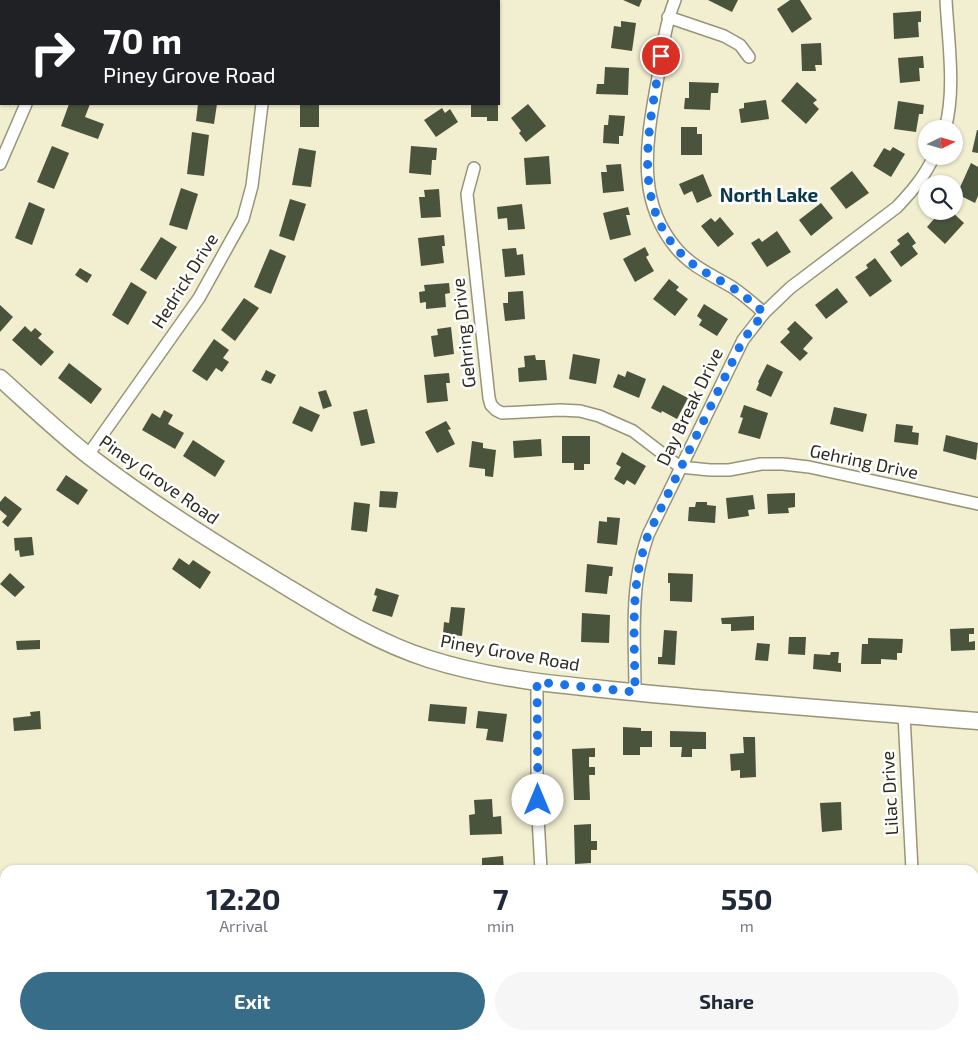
<!DOCTYPE html>
<style>
body{margin:0;font-family:"Exo 2",sans-serif;background:#f6f6f7;color:#1f2937;height:100vh;display:flex;flex-direction:column;font-size:19px;white-space:nowrap}
*{box-sizing:border-box;margin:0}
p{font-size:16px;color:#747a83}
.icon{flex:none;width:28px;height:28px;fill:none;stroke:currentColor;stroke-width:2;stroke-linecap:round;stroke-linejoin:round}
.map{position:relative;flex:1;overflow:hidden}
.details{position:absolute;left:0px;top:865px;width:979px;height:175px;display:flex;flex-direction:column;background:#fff;border-radius:15px 15px 0 0;box-shadow:0 1px 4px #0004}
.details>*{flex:none}
.banner{position:absolute;left:0px;top:0px;width:500px;height:105px;box-shadow:0 1px 4px #0004;background:#202124;color:#fff;overflow:hidden}
.needle{width:32px;rotate:85deg}
.buttons{position:absolute;left:918px;top:120px;display:grid;gap:10px}
.buttons a{display:grid;place-items:center;width:45px;height:45px;border-radius:50%;background:#fff;box-shadow:0 1px 4px #0004;font-size:25px}
.pin{position:absolute;display:grid;place-items:center;width:42px;height:42px;color:#fff;margin:-21px;border:2px solid #fff;border-radius:50%;box-shadow:0 1px 5px #0007}
.me{position:absolute;width:55px;margin:-28px;rotate:0deg;stroke-linejoin:round;filter:drop-shadow(0 0 4px #0008)}
.turn{display:flex;align-items:center;gap:18px;height:105px;padding:0 20px;font-size:22px}
.turn .icon{width:65px;height:65px;stroke-width:2.5}
.turn b{display:block;font-size:35px;line-height:42px}
.eta{display:flex;justify-content:space-evenly;align-items:center;height:85px;text-align:center}
.eta b{font-size:30px;font-weight:700;line-height:35px}
.primary-button{display:flex;gap:10px;margin-top:auto;padding:10px 20px}
.primary-button a{flex:1;height:58px;border-radius:30px;background:#376d88;color:#fff;font-size:20px;font-weight:700;line-height:58px;text-align:center}
.primary-button a+a{background:#f6f6f7;color:#1f2937}
.map>svg:first-child{display:block}
.building{fill:#4a543c}
.lines{fill:none;stroke-linecap:round;stroke-linejoin:round}
.minor-casing{stroke:#989478;stroke-width:14}
.secondary-casing{stroke:#989478;stroke-width:19}
.minor{stroke:#fff;stroke-width:11}
.secondary{stroke:#fff;stroke-width:16}
.route{stroke:#1a73e8;stroke-width:9;stroke-dasharray:0 16.2}
.labels{text-anchor:middle;stroke-width:5;stroke-linejoin:round;paint-order:stroke}
.street-label{font-size:18px;fill:#2d2c20;stroke:#fff}
.neighbourhood-label{font-size:19px;font-weight:bold;fill:#09384d;stroke:#fff}
</style>
<div class="map">
<svg width="978" height="1040" viewBox="0 0 978 1040">
<rect width="100%" height="100%" fill="#f2eed0"/>
<g class="building">
<polygon points="623,0 642,0 639,7"/>
<polygon points="708,0 738,0 732,12"/>
<polygon points="790,0 800,0 812,19 792,33 777,9"/>
<polygon points="921,11 921,22 918,22 919,37 894,39 893,13"/>
<polygon points="621,21 636,23 632,51 611,48 614,26 621,27"/>
<polygon points="821,43 822,65 815,65 816,71 802,71 801,44"/>
<polygon points="923,56 924,68 919,68 920,81 900,83 898,58"/>
<polygon points="605,67 629,68 628,95 596,94 597,84 604,84"/>
<polygon points="689,82 719,83 718,93 711,93 710,110 684,109 685,98 689,98"/>
<polygon points="797,82 817,100 813,103 819,109 806,124 781,101"/>
<polygon points="766,100 769,119 741,123 739,109 744,108 744,103"/>
<polygon points="898,101 924,105 923,114 919,114 916,132 894,129"/>
<polygon points="69,104 90,104 85,117 104,124 98,139 61,126"/>
<polygon points="198,104 217,104 214,124 196,121"/>
<rect x="300" y="104" width="19" height="23"/>
<polygon points="471,104 498,104 498,121 487,121 487,117 471,117"/>
<polygon points="528,104 546,126 526,142 519,133 521,131 511,118"/>
<polygon points="442,108 445,113 450,109 458,122 436,137 424,120"/>
<polygon points="609,115 625,116 623,136 619,136 619,144 603,143 604,125 608,125"/>
<polygon points="681,127 697,127 697,134 702,134 702,155 681,155"/>
<polygon points="977,130 978,130 978,153 972,152"/>
<polygon points="192,132 209,135 204,176 187,174"/>
<polygon points="52,146 69,153 54,189 37,182"/>
<polygon points="411,146 437,148 436,160 432,160 431,175 409,173"/>
<polygon points="893,147 905,154 891,177 873,166 884,148 890,151"/>
<polygon points="299,148 316,151 311,187 292,185"/>
<polygon points="549,156 551,184 526,185 524,158"/>
<polygon points="971,163 978,167 978,196 975,203 957,194"/>
<polygon points="621,164 624,191 603,193 601,172 607,172 606,165"/>
<polygon points="852,171 869,193 846,209 830,188"/>
<polygon points="703,174 712,196 697,203 692,191 684,195 679,184"/>
<polygon points="181,188 198,194 187,230 169,225"/>
<polygon points="439,189 441,217 421,218 419,197 425,197 424,190"/>
<polygon points="290,199 306,204 294,241 279,236"/>
<polygon points="29,202 45,209 32,245 15,238"/>
<polygon points="821,203 833,218 811,236 799,220"/>
<polygon points="522,204 525,229 508,230 507,218 498,219 497,207"/>
<polygon points="628,207 630,215 626,215 631,235 610,240 603,213"/>
<polygon points="941,211 951,211 964,223 945,244 927,227"/>
<polygon points="720,217 734,234 718,247 701,226 711,218 715,222"/>
<polygon points="777,231 791,252 767,267 751,243 759,238 762,242"/>
<polygon points="908,232 916,243 912,246 918,254 901,267 890,252 900,244 897,240"/>
<polygon points="444,235 445,246 442,246 444,263 421,266 418,238"/>
<polygon points="161,237 177,247 156,280 140,270"/>
<polygon points="645,247 649,255 646,257 654,271 635,282 623,259"/>
<polygon points="516,248 517,255 523,254 525,275 505,277 502,249"/>
<polygon points="270,249 286,256 271,294 254,287"/>
<polygon points="875,258 892,281 870,297 855,277 868,268 866,265"/>
<polygon points="80,268 92,275 87,283 75,275"/>
<polygon points="669,279 679,287 676,290 688,299 675,316 653,299"/>
<polygon points="131,282 147,292 128,325 112,315"/>
<polygon points="449,283 450,293 445,294 446,307 426,309 426,302 420,303 419,292 425,291 424,285"/>
<polygon points="837,288 848,302 826,319 815,305"/>
<polygon points="523,291 525,319 505,321 503,303 508,303 508,292"/>
<polygon points="244,298 259,308 235,341 221,330"/>
<polygon points="704,304 728,319 717,336 699,325 702,320 697,316"/>
<polygon points="0,305 13,317 0,332"/>
<polygon points="795,321 813,338 803,349 808,353 800,361 780,342 790,332 787,329"/>
<polygon points="25,326 31,332 35,328 42,334 38,338 54,352 41,366 12,340"/>
<polygon points="451,327 454,354 434,357 431,336 438,335 437,329"/>
<polygon points="214,339 229,350 223,358 229,362 222,372 216,368 207,381 192,371"/>
<polygon points="573,354 600,359 596,384 569,379"/>
<polygon points="535,355 536,360 545,360 547,380 519,382 518,368 525,367 524,356"/>
<polygon points="69,363 102,389 91,404 58,378"/>
<polygon points="767,364 783,372 771,397 756,390 759,383 758,382"/>
<polygon points="266,370 276,375 271,384 261,380"/>
<polygon points="627,371 646,379 639,398 613,387 618,374 625,377"/>
<polygon points="449,373 450,383 446,383 448,401 427,403 424,375"/>
<polygon points="663,385 688,398 677,419 662,411 661,413 651,408"/>
<polygon points="326,390 332,406 323,409 318,392"/>
<polygon points="744,405 768,413 760,439 738,433 743,418 740,417"/>
<polygon points="300,406 320,415 312,432 292,423"/>
<polygon points="834,407 867,414 863,432 830,424"/>
<polygon points="367,409 375,443 361,446 353,412"/>
<polygon points="164,410 173,415 168,424 184,433 175,449 142,430 152,413 160,418"/>
<polygon points="446,421 451,429 448,430 455,444 437,453 425,432"/>
<polygon points="896,424 913,426 912,432 919,433 918,445 894,442"/>
<polygon points="946,435 978,443 976,460 943,451"/>
<polygon points="562,436 590,436 590,464 584,464 584,470 574,470 574,463 562,463"/>
<polygon points="541,439 542,456 514,458 513,441"/>
<polygon points="193,440 225,461 215,477 183,456"/>
<polygon points="472,441 483,443 483,448 496,450 493,477 485,476 485,469 469,467"/>
<polygon points="622,452 646,466 635,485 627,480 624,485 614,479 621,467 616,464"/>
<polygon points="66,475 88,490 78,505 56,490"/>
<polygon points="380,491 398,492 396,508 379,507"/>
<polygon points="795,493 795,507 788,508 789,513 768,514 767,494"/>
<polygon points="753,495 755,509 748,510 749,516 728,519 726,498"/>
<polygon points="5,496 22,509 8,527 2,522 7,516 0,510 0,502"/>
<polygon points="354,502 370,504 367,532 351,530"/>
<polygon points="696,502 707,502 707,505 716,506 715,523 688,521 689,507 695,507"/>
<polygon points="607,517 620,518 617,545 597,543 599,521 607,522"/>
<polygon points="32,537 34,555 20,557 19,550 15,551 14,538"/>
<polygon points="179,558 189,565 193,560 211,572 200,589 172,569"/>
<polygon points="587,564 613,567 612,576 609,576 607,594 585,592"/>
<polygon points="10,573 25,587 15,597 0,584"/>
<polygon points="668,573 693,574 692,602 670,601 670,583 668,583"/>
<polygon points="376,588 399,595 392,617 372,611 377,596 374,595"/>
<polygon points="451,607 465,608 462,636 443,634 444,622 449,623"/>
<polygon points="582,613 610,615 609,643 581,642"/>
<polygon points="754,616 754,630 731,631 731,624 722,624 721,618"/>
<polygon points="974,628 974,634 969,634 969,642 975,641 975,650 951,651 950,629"/>
<polygon points="664,630 677,631 675,665 658,664 658,657 662,657"/>
<polygon points="789,637 806,637 805,655 788,654"/>
<polygon points="868,638 903,639 902,653 897,653 897,660 881,659 881,664 861,664 862,644 868,644"/>
<polygon points="40,640 40,649 17,650 16,641"/>
<polygon points="757,643 770,644 768,661 755,660"/>
<polygon points="831,652 839,652 838,663 841,663 841,672 813,669 814,654 830,655"/>
<polygon points="430,704 467,707 465,724 428,721"/>
<polygon points="40,711 41,729 14,731 13,718 31,716 30,712"/>
<polygon points="478,711 507,714 503,742 486,740 488,729 476,728"/>
<polygon points="623,727 641,728 641,731 652,731 652,747 640,747 640,755 623,755"/>
<polygon points="670,731 706,732 706,749 692,749 692,757 681,757 682,747 670,747"/>
<polygon points="743,737 755,737 756,777 740,778 740,770 731,771 730,754 744,753"/>
<polygon points="595,748 595,757 589,757 589,767 595,767 595,775 589,775 590,800 574,800 572,749"/>
<polygon points="492,799 493,817 501,816 502,834 470,835 469,815 475,814 474,800"/>
<polygon points="841,802 842,830 822,832 820,803"/>
<polygon points="591,824 591,841 597,841 597,850 591,850 591,863 575,864 574,825"/>
<polygon points="503,856 504,870 488,870 488,867 482,867 482,858"/>
<rect x="0" y="946" width="5" height="13"/>
<rect x="974" y="985" width="4" height="17"/>
<polygon points="777,1035 793,1035 792,1038 777,1037"/>
<polygon points="817,1035 846,1035 847,1040 817,1040"/>
<polygon points="874,1035 890,1035 891,1039 874,1040"/>
</g>
<g class="lines">
<g class="minor-casing">
<g id="minor">
<polyline points="276,0 278,1"/>
<path d="M675,0C665,25 662,51 658,77C652,110 645,146 648,179C650,204 660,229 676,248C692,267 712,275 732,287C744,295 754,304 764,313"/>
<polyline points="304,1 305,0"/>
<polyline points="668,17 724,36 740,45 749,57"/>
<path d="M945,129C956,90 948,40 946,0"/>
<polyline points="0,164 26,104"/>
<polyline points="474,168 467,194 489,398 491,405 496,410 502,413 560,410 580,411 599,416 633,431 680,467 710,470 729,470 761,464 783,464 809,467 978,504"/>
<polyline points="88,455 199,298 243,219 252,186 262,104"/>
<polyline points="537,682 537,800 541,870"/>
<path d="M635,692C635,655 632,617 637,580C639,565 643,550 648,535L743,340L764,313L790,288L897,207C912,191 925,176 934,156"/>
<polyline points="904,715 912,870"/>
<polyline points="550,1035 550,1040"/>
<polyline points="922,1035 922,1040"/>
</g>
</g>
<g class="secondary-casing">
<path id="secondary" d="M0,378C29,404 58,432 89,456C149,502 213,542 277,581C325,610 375,642 429,659C501,682 578,686 652,694C760,704 869,712 978,721"/>
</g>
<use href="#minor" class="minor"/>
<use href="#secondary" class="secondary"/>
</g>
<g class="lines">
<path class="route" d="M538,800L537,682L635,692C635,655 632,617 637,580C639,565 643,550 648,535L743,340L764,313C754,304 743,294 731,287C717,278 702,272 689,261C627,208 650,126 661,56"/>
</g>
<g class="labels">
<g class="street-label">
<text transform="translate(185 281) rotate(-58)" y="6">Hedrick Drive</text>
<text transform="translate(464 333) rotate(-96)" y="6">Gehring Drive</text>
<text transform="translate(690 407) rotate(-64)" y="6">Day Break Drive</text>
<text transform="translate(864 462) rotate(12)" y="6">Gehring Drive</text>
<text transform="translate(159 480) rotate(35)" y="6">Piney Grove Road</text>
<text transform="translate(510 653) rotate(10)" y="6">Piney Grove Road</text>
<text transform="translate(890 793) rotate(-93)" y="6">Lilac Drive</text>
</g>
<g class="neighbourhood-label">
<text x="769" y="202">North Lake</text>
</g>
</g>
</svg>
<div class="buttons">
<a><svg class="needle" viewBox="-14 -14 28 28"><path d="M0-13l5 13h-10z" fill="#e53935"/><path d="M0 13l5-13h-10z" fill="#747a83"/></svg></a>
<a><svg class="icon" aria-label="search" viewBox="0 0 24 24"><circle cx="10" cy="10" r="6"/><path d="M15 15l6 6"/></svg></a>
</div>
<div class="pin" style="left:661px;top:56px;background:#d93025"><svg class="icon" aria-label="arrive" viewBox="0 0 24 24"><path d="M6 21V4h12l-3 4 3 4H6"/></svg></div>
<svg class="me" style="left:538px;top:800px" viewBox="-20 -20 40 40"><circle r="19" fill="#fff"/><path d="M0-13L10 11 0 6-10 11z" fill="#1a73e8"/></svg>
<div class="banner">
<div class="turn"><svg class="icon" aria-label="right" viewBox="0 0 24 24"><path d="M7 20v-9h11M14 6l5 5-5 5"/></svg><div><b>70 m</b>Piney Grove Road</div></div>
</div>
<section class="details">
<div class="eta">
<div><b>12:20</b><p>Arrival</p></div>
<div><b>7</b><p>min</p></div>
<div><b>550</b><p>m</p></div>
</div>
<div class="primary-button"><a>Exit</a><a>Share</a></div>
</section>
</div>
